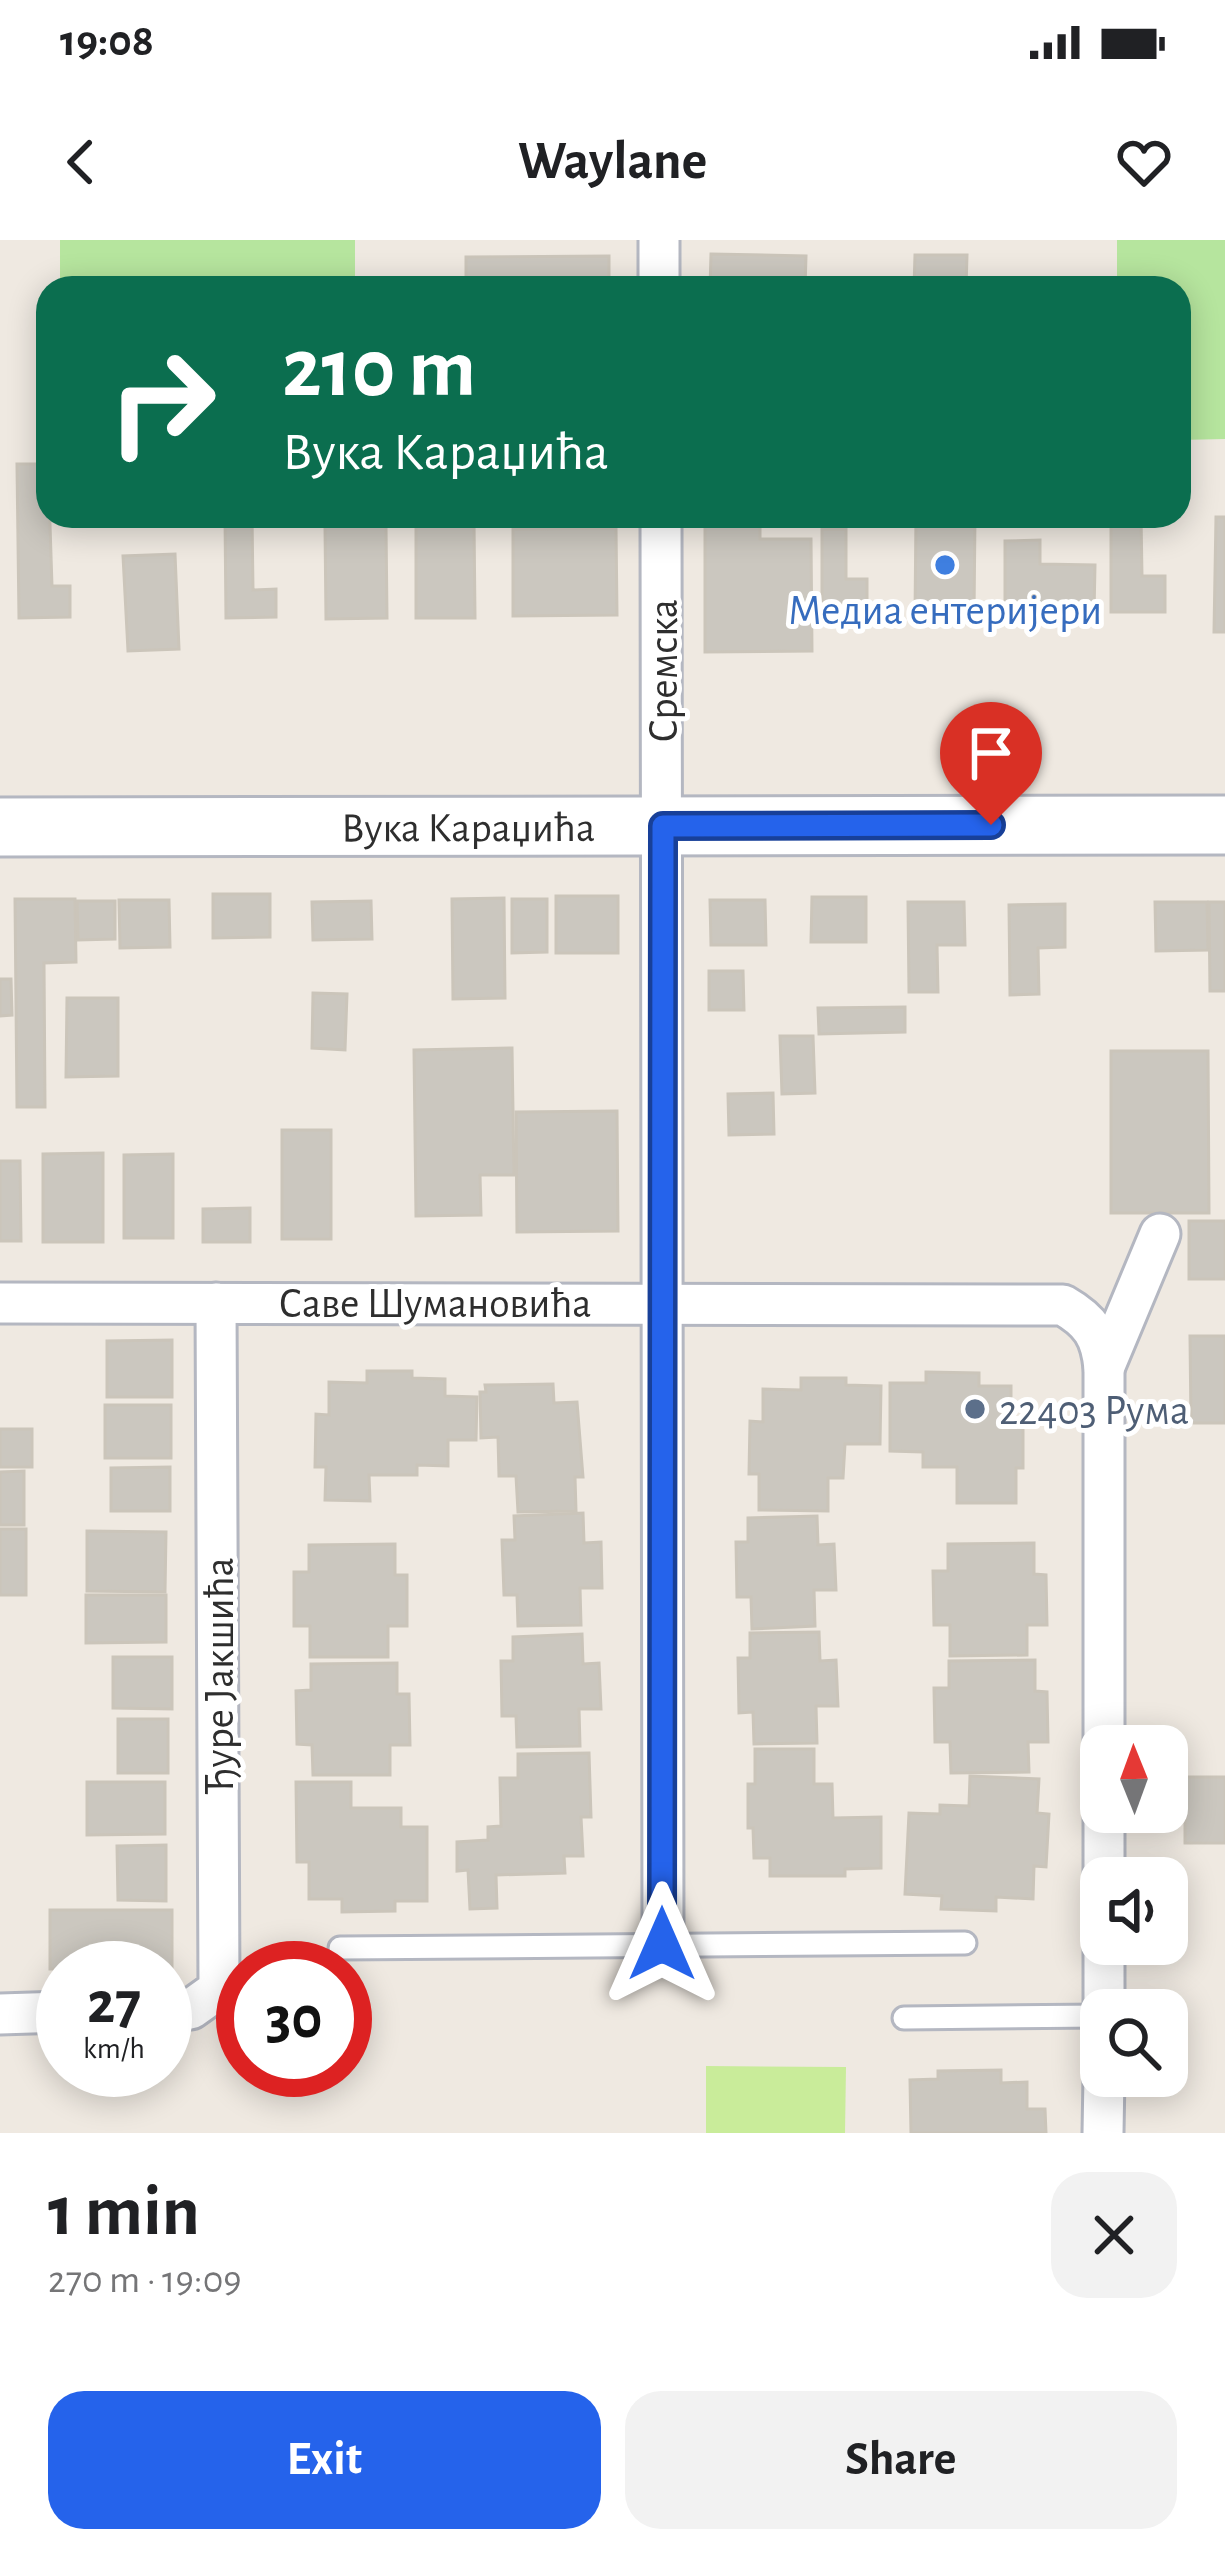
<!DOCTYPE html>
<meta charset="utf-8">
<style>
body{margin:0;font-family:"Alegreya Sans",sans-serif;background:#f2f2f2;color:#202124;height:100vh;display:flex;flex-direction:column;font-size:45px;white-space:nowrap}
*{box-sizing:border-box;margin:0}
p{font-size:39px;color:#757577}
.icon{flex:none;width:66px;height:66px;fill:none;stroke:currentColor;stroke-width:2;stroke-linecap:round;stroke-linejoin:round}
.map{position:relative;height:1893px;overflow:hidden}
.drawer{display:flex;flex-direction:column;background:#fff;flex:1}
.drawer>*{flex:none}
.hud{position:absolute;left:36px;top:36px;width:1155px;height:252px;border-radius:36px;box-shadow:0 6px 30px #0003;background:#0b6e4f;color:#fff;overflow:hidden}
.needle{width:78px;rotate:359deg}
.buttons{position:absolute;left:1080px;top:1485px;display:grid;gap:24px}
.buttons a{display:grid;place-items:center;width:108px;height:108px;border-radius:24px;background:#fff;box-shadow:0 6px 30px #0003;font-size:60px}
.speed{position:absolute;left:36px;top:1701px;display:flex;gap:24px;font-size:60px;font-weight:700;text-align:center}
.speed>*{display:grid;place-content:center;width:156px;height:156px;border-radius:50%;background:#fff;box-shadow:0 6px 30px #0003;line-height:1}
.speed small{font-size:30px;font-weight:400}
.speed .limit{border:18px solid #d22;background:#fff;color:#111}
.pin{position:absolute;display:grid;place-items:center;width:102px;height:102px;color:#fff;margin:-123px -51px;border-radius:50% 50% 50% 0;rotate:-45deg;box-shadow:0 0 12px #0007}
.pin .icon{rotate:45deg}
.me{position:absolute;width:132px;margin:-66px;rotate:0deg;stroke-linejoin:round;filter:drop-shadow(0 0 9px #0008)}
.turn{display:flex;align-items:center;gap:42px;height:252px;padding:0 48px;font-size:54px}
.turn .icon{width:156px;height:156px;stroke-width:2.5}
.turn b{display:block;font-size:84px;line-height:102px}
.round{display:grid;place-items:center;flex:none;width:126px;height:126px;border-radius:36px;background:#f2f2f2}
.summary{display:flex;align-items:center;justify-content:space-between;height:204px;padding:0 48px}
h1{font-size:72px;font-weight:600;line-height:90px}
.action{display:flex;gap:24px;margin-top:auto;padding:24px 48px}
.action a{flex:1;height:138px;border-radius:36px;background:#2563eb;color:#fff;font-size:48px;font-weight:600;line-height:138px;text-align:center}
.action a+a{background:#f2f2f2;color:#202124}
.status{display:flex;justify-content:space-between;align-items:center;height:84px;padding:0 60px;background:#fff;direction:ltr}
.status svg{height:33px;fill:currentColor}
header{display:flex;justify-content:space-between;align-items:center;height:156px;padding:0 48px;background:#fff;font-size:54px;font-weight:600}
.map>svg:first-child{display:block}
.green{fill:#b6e59e}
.pitch{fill:#c9ec9a}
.building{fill:#cbc7bf;stroke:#cbc5ba;stroke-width:3}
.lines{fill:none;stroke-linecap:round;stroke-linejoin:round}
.lane-casing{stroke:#b4b7c1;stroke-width:27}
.street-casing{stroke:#b4b7c1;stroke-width:45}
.secondary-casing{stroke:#b4b7c1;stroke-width:63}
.lane{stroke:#fff;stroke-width:21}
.street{stroke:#fff;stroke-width:39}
.secondary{stroke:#fff;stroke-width:57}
.route-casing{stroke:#184099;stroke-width:30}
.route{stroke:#2563eb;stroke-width:21}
.shop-dot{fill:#3f7fe0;stroke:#fff;stroke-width:4.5}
.service-dot{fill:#5c6f8a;stroke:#fff;stroke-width:4.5}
.labels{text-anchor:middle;stroke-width:10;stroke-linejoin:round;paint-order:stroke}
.shop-label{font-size:42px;fill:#366cbe;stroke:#fff}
.street-label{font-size:42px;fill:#2e2e2e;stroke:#fff}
.service-label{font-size:42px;fill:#4e5e75;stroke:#fff;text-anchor:start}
</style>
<div class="status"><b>19:08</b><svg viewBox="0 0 49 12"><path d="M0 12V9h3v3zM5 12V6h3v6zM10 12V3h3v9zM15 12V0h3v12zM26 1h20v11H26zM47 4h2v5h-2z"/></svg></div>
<header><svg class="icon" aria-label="back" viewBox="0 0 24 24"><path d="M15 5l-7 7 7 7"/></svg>Waylane<svg class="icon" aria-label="heart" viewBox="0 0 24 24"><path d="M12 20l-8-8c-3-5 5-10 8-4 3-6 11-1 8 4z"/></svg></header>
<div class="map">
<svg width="1225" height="1893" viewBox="0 0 1225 1893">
<rect width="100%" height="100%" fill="#efe9e1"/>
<g class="green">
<rect x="60" y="0" width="295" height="48"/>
<polygon points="1117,0 1225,0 1225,199 1179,200 1179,48 1117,48"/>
</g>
<polygon class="pitch" points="706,1826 846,1827 845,1893 706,1893"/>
<g class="building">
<polygon points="711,14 806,16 805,48 710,48"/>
<polygon points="915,15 967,15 966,48 914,48"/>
<polygon points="609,16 609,48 466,48 466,17"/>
<polygon points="17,224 48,224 52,346 70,346 70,377 19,378"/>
<polygon points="225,276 252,276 253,350 276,349 276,377 226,378"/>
<polygon points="259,276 316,276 316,279 259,281"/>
<polygon points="517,276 615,276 615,280 518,280"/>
<polygon points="916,276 975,276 974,374 915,374"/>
<polygon points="1111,276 1141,276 1142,336 1165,336 1165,372 1111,372"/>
<polygon points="1216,277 1225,277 1225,392 1214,392"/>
<polygon points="705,280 760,280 760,299 811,299 812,411 705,412"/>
<polygon points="416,282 474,282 475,378 416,378"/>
<polygon points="325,286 386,286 387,378 326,379"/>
<polygon points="616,288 617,375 513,376 513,289"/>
<polygon points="822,289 846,289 846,339 867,339 867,378 822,378"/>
<polygon points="1040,300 1040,324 1095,325 1094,373 1005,373 1005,301"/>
<polygon points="175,314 179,409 128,411 123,316"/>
<polygon points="213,654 270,654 270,697 213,698"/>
<rect x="556" y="656" width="62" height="57"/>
<polygon points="812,657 866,657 866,702 811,702"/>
<polygon points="504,658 505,758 453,759 452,659"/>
<polygon points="15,659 75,659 76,722 44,723 45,867 17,867"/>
<polygon points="512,659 547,659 547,712 512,713"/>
<polygon points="119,660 169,660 170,707 120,708"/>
<polygon points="710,660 765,660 766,705 711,705"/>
<polygon points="77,661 115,661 115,699 78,700"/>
<polygon points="371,661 372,699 313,700 312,662"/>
<polygon points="908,662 964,662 965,705 937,705 938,752 909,752"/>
<polygon points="1155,662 1207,662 1208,710 1156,711"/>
<polygon points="1209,662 1225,662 1225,751 1210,751"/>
<polygon points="1065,664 1065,707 1038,708 1039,754 1010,755 1009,665"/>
<polygon points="709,731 743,731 744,770 709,770"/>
<polygon points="0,739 11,739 12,775 0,776"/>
<polygon points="313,753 347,754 345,810 312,808"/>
<polygon points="67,758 118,758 118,836 66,837"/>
<polygon points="905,767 905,792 819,794 818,768"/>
<polygon points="780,796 813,796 815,853 782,854"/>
<polygon points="512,808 514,935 480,935 481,975 416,976 414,810"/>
<polygon points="1111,811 1208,811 1209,973 1111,973"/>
<polygon points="773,853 774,894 729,895 728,854"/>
<polygon points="617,871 618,991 517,992 516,872"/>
<rect x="282" y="890" width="49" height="109"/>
<polygon points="103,913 103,1002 43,1002 43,914"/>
<polygon points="173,914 173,998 124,998 124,915"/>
<polygon points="0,921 20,921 21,1001 0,1001"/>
<polygon points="250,968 250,1002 203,1002 203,969"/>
<rect x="1189" y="981" width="36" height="58"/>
<polygon points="1190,1096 1225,1096 1225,1183 1191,1183"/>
<polygon points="172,1100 172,1157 107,1157 107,1101"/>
<polygon points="367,1131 412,1131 412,1138 445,1139 445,1156 477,1157 476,1200 448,1200 448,1226 417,1225 417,1235 369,1235 370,1261 325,1260 326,1227 315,1227 316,1174 329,1175 329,1142 367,1143"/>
<polygon points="926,1132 979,1133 979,1146 1011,1146 1011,1183 1023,1183 1023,1228 1016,1228 1016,1263 957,1263 957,1227 923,1227 923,1212 890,1211 890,1143 926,1143"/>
<polygon points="801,1138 846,1138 846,1145 881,1146 880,1204 845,1204 843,1238 828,1238 828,1271 759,1270 759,1234 749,1234 750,1181 763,1182 763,1149 801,1150"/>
<polygon points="553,1144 554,1163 577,1162 583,1237 575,1237 576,1271 518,1272 516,1236 499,1236 498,1197 481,1198 480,1152 486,1152 485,1145"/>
<rect x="105" y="1165" width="66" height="53"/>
<rect x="0" y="1189" width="32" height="38"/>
<polygon points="170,1227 170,1271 111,1271 111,1228"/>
<polygon points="24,1231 24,1285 0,1285 0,1232"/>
<polygon points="583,1273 584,1303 601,1302 602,1348 580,1348 581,1385 518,1386 517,1355 504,1355 502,1300 515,1300 514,1276"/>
<polygon points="817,1276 818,1305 834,1304 836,1350 814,1350 815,1386 752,1389 751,1357 737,1357 736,1302 748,1302 748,1278"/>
<rect x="0" y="1289" width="26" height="66"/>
<polygon points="87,1291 166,1292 165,1352 87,1351"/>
<polygon points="1034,1303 1034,1334 1046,1335 1047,1385 1027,1385 1027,1415 950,1416 950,1385 934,1385 933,1331 948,1331 948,1304"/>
<polygon points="395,1304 395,1335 407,1335 407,1386 388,1386 388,1417 310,1417 310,1386 294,1386 294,1332 309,1332 309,1305"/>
<polygon points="86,1355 166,1355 166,1402 86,1403"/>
<polygon points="819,1392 820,1421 836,1420 838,1466 816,1466 817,1503 754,1504 753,1472 739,1473 738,1418 750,1418 750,1393"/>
<polygon points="582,1394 583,1424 599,1423 601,1469 579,1469 580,1506 517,1507 516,1476 502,1476 501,1421 513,1421 513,1397"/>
<polygon points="113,1417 172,1417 172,1469 113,1468"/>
<polygon points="1035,1420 1035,1451 1047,1452 1048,1502 1028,1502 1029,1532 951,1533 950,1502 935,1502 934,1448 949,1448 949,1421"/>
<polygon points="397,1423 397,1454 409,1454 410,1505 390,1505 390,1535 313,1535 312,1505 297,1504 296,1451 311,1450 311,1424"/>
<rect x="118" y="1479" width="50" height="54"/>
<polygon points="755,1509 814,1509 814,1544 832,1544 833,1578 881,1577 881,1628 845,1629 845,1636 770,1636 770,1618 754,1618 753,1588 748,1588 748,1544 755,1544"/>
<polygon points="589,1513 591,1577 581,1577 583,1616 564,1616 565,1633 496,1635 497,1668 470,1669 468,1630 457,1631 457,1602 488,1600 488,1587 501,1586 500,1538 518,1538 518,1514"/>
<polygon points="970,1536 1039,1539 1037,1573 1049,1574 1046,1627 1034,1626 1033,1659 996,1657 996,1671 941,1669 942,1656 905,1654 909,1573 940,1574 940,1565 969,1566"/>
<rect x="1185" y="1537" width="40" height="66"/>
<polygon points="87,1542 165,1542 165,1594 87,1595"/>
<polygon points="296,1542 351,1542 351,1568 401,1568 401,1587 427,1587 427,1661 395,1661 395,1671 342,1672 342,1659 309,1659 309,1622 297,1622"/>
<polygon points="166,1605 166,1661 118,1660 117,1606"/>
<rect x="50" y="1670" width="122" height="59"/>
<polygon points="1001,1830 1001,1843 1027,1842 1027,1869 1045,1869 1046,1893 911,1893 910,1840 938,1839 938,1831"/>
</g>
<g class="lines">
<g class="lane-casing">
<g id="lane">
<polyline points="340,1708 965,1703"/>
<polyline points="904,1778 1101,1776"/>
</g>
</g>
<g class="street-casing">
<g id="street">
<polyline points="659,0 659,48"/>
<polyline points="661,276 663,1704"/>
<path d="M0,1063L1063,1065C1091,1081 1101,1096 1104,1128V1506"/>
<polyline points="1104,1128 1160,994"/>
<polyline points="1104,1638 1104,1572"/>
<polyline points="165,1770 191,1769 219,1749 216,1063"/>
<polyline points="1104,1770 1104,1704"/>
<polyline points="0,1774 63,1772"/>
<polyline points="1103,1893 1104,1836"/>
</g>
</g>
<g class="secondary-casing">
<g id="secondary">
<path id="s1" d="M0,587L1225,585"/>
</g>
</g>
<use href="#lane" class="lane"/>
<use href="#street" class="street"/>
<use href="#secondary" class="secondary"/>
</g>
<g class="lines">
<g class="route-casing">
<polyline id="route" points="662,1704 663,586 991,585"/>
</g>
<use href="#route" class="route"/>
</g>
<circle class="shop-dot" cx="945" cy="325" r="12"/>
<circle class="service-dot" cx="975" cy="1169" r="12"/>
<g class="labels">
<g class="shop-label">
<text x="945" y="384">Медиа ентеријери</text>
</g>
<g class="street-label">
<text transform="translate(662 431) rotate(-90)" y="15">Сремска</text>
<text dy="15" stroke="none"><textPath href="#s1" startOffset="468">Вука Караџића</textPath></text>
<text x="435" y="1077">Саве Шумановића</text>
<text transform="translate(218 1436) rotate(-90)" y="15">Ђуре Јакшића</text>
</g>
<g class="service-label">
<text x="999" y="1184">22403 Рума</text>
</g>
</g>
</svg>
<div class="buttons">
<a><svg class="needle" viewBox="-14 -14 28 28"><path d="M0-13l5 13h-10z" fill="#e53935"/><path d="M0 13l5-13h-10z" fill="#757577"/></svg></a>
<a><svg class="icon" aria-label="sound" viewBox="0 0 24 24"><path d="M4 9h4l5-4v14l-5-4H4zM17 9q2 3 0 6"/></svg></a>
<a><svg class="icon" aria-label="search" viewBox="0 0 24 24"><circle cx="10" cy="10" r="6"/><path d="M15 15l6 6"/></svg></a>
</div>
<div class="speed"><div>27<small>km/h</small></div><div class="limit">30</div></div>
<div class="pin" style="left:991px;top:585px;background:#d93025"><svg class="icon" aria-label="arrive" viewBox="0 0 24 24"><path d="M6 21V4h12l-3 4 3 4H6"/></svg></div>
<svg class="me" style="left:662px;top:1704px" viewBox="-20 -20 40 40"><path d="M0-17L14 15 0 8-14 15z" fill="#2563eb" stroke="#fff" stroke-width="4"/></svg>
<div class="hud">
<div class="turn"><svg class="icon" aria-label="right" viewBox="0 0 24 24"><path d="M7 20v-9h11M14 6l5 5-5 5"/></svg><div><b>210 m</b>Вука Караџића</div></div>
</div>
</div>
<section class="drawer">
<div class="summary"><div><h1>1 min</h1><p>270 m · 19:09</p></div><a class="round"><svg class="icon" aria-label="close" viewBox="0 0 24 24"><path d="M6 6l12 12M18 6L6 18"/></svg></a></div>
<div class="action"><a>Exit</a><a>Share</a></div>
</section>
